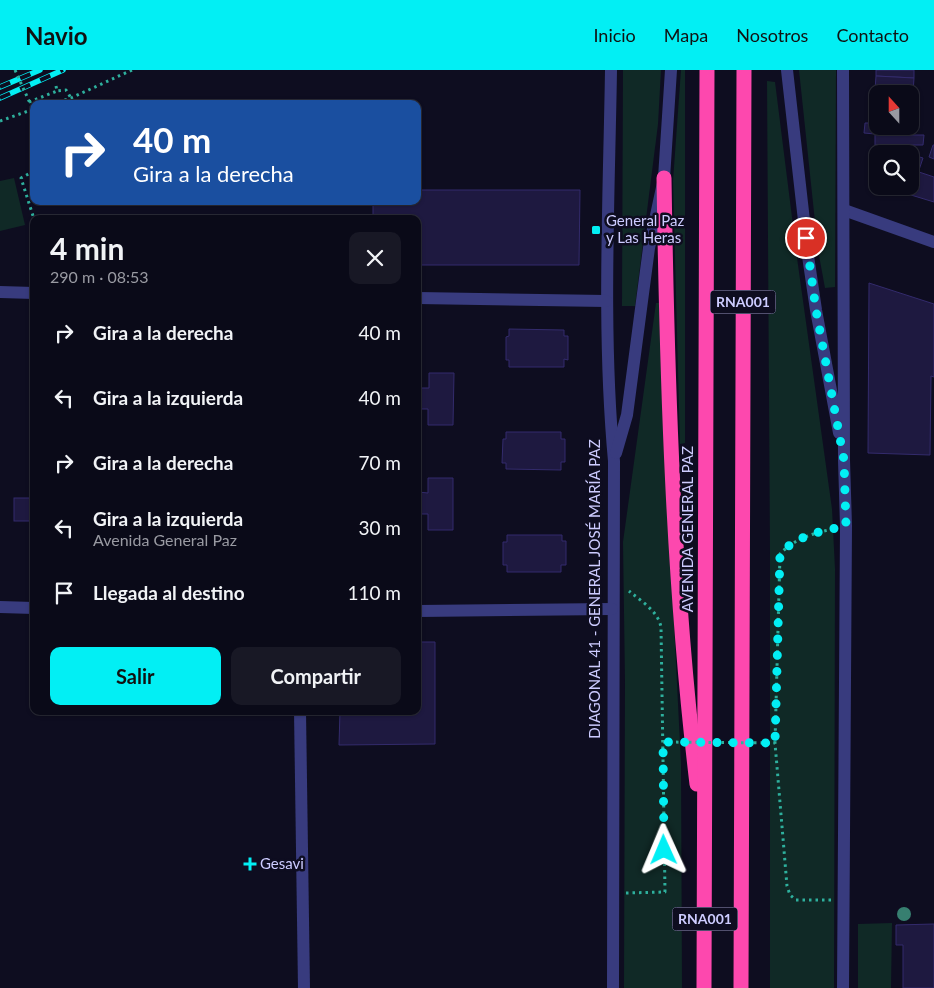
<!DOCTYPE html>
<html lang="es">
<meta charset="utf-8">
<style>
body{margin:0;font-family:Lato,sans-serif;background:#181825;color:#f1f3f6;height:100vh;display:flex;flex-direction:column;font-size:19px;white-space:nowrap}
*{box-sizing:border-box;margin:0}
p{font-size:16px;color:#999aa2}
.icon{flex:none;width:28px;height:28px;fill:none;stroke:currentColor;stroke-width:2;stroke-linecap:round;stroke-linejoin:round}
.map{position:relative;flex:1;overflow:hidden}
.details{position:absolute;left:30px;top:145px;width:391px;height:500px;display:flex;flex-direction:column;background:#0a0a18;border-radius:10px;box-shadow:0 1px 4px #0004,0 0 0 1px #2a2b37}
.details>*{flex:none}
.hud{position:absolute;left:30px;top:30px;width:391px;height:105px;border-radius:10px;box-shadow:0 1px 4px #0004,0 0 0 1px #2a2b37;background:#1a4fa0;color:#fff;overflow:hidden}
.needle{width:32px;rotate:339deg}
.tools{position:absolute;left:869px;top:15px;display:grid;gap:10px}
.tools a{display:grid;place-items:center;width:50px;height:50px;border-radius:10px;background:#0a0a18;box-shadow:0 1px 4px #0004,0 0 0 1px #2a2b37;font-size:25px}
.pin{position:absolute;display:grid;place-items:center;width:42px;height:42px;color:#fff;margin:-21px;border:2px solid #fff;border-radius:50%;box-shadow:0 1px 5px #0007}
.me{position:absolute;width:55px;margin:-28px;rotate:359deg;stroke-linejoin:round;filter:drop-shadow(0 0 4px #0008)}
.turn{display:flex;align-items:center;gap:18px;height:105px;padding:0 20px;font-size:22px}
.turn .icon{width:65px;height:65px;stroke-width:2.5}
.turn b{display:block;font-size:35px;line-height:42px}
.round{display:grid;place-items:center;flex:none;width:52px;height:52px;border-radius:10px;background:#181825}
.summary{display:flex;align-items:center;justify-content:space-between;height:85px;padding:0 20px}
h1{font-size:30px;font-weight:700;line-height:38px}
.cta{display:flex;gap:10px;margin-top:auto;padding:10px 20px}
.cta a{flex:1;height:58px;border-radius:10px;background:#02eff4;color:#111;font-size:20px;font-weight:700;line-height:58px;text-align:center}
.cta a+a{background:#181825;color:#f1f3f6}
ul{padding:0;list-style:none}
li{display:flex;align-items:center;gap:15px;height:65px;padding:0 20px}
li div{flex:1}
li b{display:block;font-size:19px}
li em{font-style:normal}
header{display:flex;align-items:center;gap:30px;box-sizing:border-box;height:70px;padding:0 25px;background:#02eff4;color:#111}
header strong{font-size:24px}
nav{display:flex;gap:28px;margin-inline-start:auto;font-size:18px}
.map>svg:first-child{display:block}
.green{fill:#102926}
.building{fill:#1e1940;stroke:#332b6c}
.lines{fill:none;stroke-linecap:round;stroke-linejoin:round}
.path{stroke:#2eb09d;stroke-width:3;stroke-dasharray:2.5 4;stroke-linecap:butt}
.minor{stroke:#383b7e;stroke-width:12}
.highway{stroke:#fd48ae;stroke-width:15}
.rail-casing{stroke:#02eff4;stroke-width:5.5}
.rail{stroke:#0e0d20;stroke-width:4;stroke-dasharray:11;stroke-linecap:butt}
.path-bridge{stroke:#2eb09d;stroke-width:3;stroke-dasharray:2.5 4;stroke-linecap:butt}
.tree{fill:#377f70}
.route{stroke:#02eff4;stroke-width:9;stroke-dasharray:0 16.2}
.poi-dot{fill:#02eff4;stroke:#0e0d20;stroke-width:2}
.labels{text-anchor:middle;stroke-width:5;stroke-linejoin:round;paint-order:stroke}
.shield{fill:#0e0d20;stroke:#9493bc;stroke-width:1}
.shield-label{font-size:14px;font-weight:bold;fill:#cdccff}
.poi-label{font-size:15px;fill:#cdccff;stroke:#0e0d20;text-anchor:start}
.street-label{font-size:15px;fill:#cdccff;stroke:#0e0d20}
</style>
<header>
<strong>Navio</strong>
<nav><a>Inicio</a><a>Mapa</a><a>Nosotros</a><a>Contacto</a></nav>
</header>
<div class="map">
<svg width="934" height="918" viewBox="0 0 934 918">
<rect width="100%" height="100%" fill="#0e0d20"/>
<g class="green">
<polygon points="623,0 661,0 658,54 635,236 622,236"/>
<polygon points="681,0 685,0 685,373 680,374 673,111"/>
<polygon points="799,0 836,0 835,217 825,218 818,180"/>
<polygon points="767,11 775,12 798,195 832,439 835,499 834,918 770,918 770,484"/>
<polygon points="14,108 25,155 0,161 0,111"/>
<polygon points="656,233 662,233 662,311 681,694 682,918 624,918 625,612 623,472"/>
<polygon points="892,853 891,918 858,918 858,854"/>
</g>
<g class="building">
<polygon points="876,0 914,0 914,8 876,6"/>
<polygon points="876,6 914,8 913,23 878,24 878,30 870,30 870,20 875,20"/>
<polygon points="872,30 878,30 878,53 871,53"/>
<polygon points="865,53 878,53 878,56 904,56 905,65 924,65 923,75 875,75 875,64 864,63"/>
<polygon points="875,75 904,75 903,82 909,84 878,84 878,103 874,98"/>
<polygon points="933,75 934,75 934,89 929,87"/>
<polygon points="910,84 923,88 914,115 910,114"/>
<polygon points="919,102 934,107 934,132 911,125"/>
<polygon points="418,120 580,120 579,195 418,195 418,149 373,149 373,131 418,131"/>
<polygon points="869,213 934,234 934,307 931,306 930,385 868,383"/>
<polygon points="509,259 564,260 564,266 568,266 568,290 564,289 564,297 509,297 509,290 506,290 506,267 509,266"/>
<polygon points="429,303 454,303 453,355 428,355 428,339 418,339 418,318 429,318"/>
<polygon points="506,362 561,362 561,369 565,369 565,392 561,392 561,400 506,399 506,393 502,393 503,369 506,369"/>
<polygon points="428,408 453,408 453,460 428,460 428,444 418,444 418,422 428,423"/>
<rect x="14" y="428" width="20" height="23"/>
<polygon points="507,465 562,465 562,471 566,471 566,495 561,495 561,502 507,502 507,495 503,495 503,472 507,472"/>
<polygon points="418,572 435,572 435,674 339,675 340,641 418,641"/>
<polygon points="934,854 934,918 903,918 903,875 896,875 896,855"/>
</g>
<g class="lines">
<g class="path">
<polyline points="56,16 57,21 66,20 71,28"/>
<polyline points="29,32 57,21"/>
<polyline points="52,34 71,28 132,0"/>
<polyline points="0,51 34,39"/>
<polyline points="34,101 21,108 34,149"/>
<path d="M626,823L665,822L661,557C658,541 641,531 629,521"/>
<path d="M831,830H796L790,825L787,816L775,673L780,484C794,469 813,463 833,459"/>
</g>
<g class="minor">
<path d="M611,0C609,130 602,261 614,391L613,918"/>
<polyline points="787,0 808,186 816,240 839,363"/>
<polyline points="844,140 934,172"/>
<polyline points="0,222 34,223"/>
<polyline points="418,228 606,231"/>
<polyline points="616,383 627,345 649,178 664,108 671,0"/>
<polyline points="0,537 34,538"/>
<polyline points="418,541 612,539"/>
<polyline points="300,641 304,918"/>
<polyline points="843,918 846,456 844,390 843,0"/>
</g>
<g class="highway">
<path d="M664,108C667,310 673,513 697,714"/>
<polyline points="704,918 707,0"/>
<polyline points="741,918 744,0"/>
</g>
<g class="rail-casing">
<g id="rail">
<polyline points="0,17 40,0"/>
<polyline points="0,28 63,0"/>
</g>
</g>
<use href="#rail" class="rail"/>
<g class="path-bridge">
<polyline points="15,0 34,42"/>
<polyline points="663,672 775,673"/>
</g>
</g>
<circle class="tree" cx="904" cy="844" r="7"/>
<g class="lines">
<path class="route" d="M664,780L663,672L775,673L780,484C797,465 822,461 846,456L844,390L816,240L806,168"/>
</g>
<g class="poi-dot">
<rect x="591" y="155" width="10" height="10" rx="2.5"/>
<path d="M247.5 786.5h5v5h5v5h-5v5h-5v-5h-5v-5h5z"/>
</g>
<g class="labels">
<g class="shield">
<rect x="710.5" y="220.5" width="65" height="23" rx="4"/>
<rect x="672.5" y="837.5" width="65" height="23" rx="4"/>
</g>
<g class="shield-label">
<text x="743" y="237">RNA001</text>
<text x="705" y="854">RNA001</text>
</g>
<g class="poi-label">
<text x="606" y="156">General Paz<tspan x="606" dy="17">y Las Heras</tspan></text>
<text x="260" y="799">Gesavi</text>
</g>
<g class="street-label">
<text transform="translate(688 459) rotate(-90)" y="5">AVENIDA GENERAL PAZ</text>
<text transform="translate(595 519) rotate(-90)" y="5">DIAGONAL 41 - GENERAL JOSÉ MARÍA PAZ</text>
</g>
</g>
</svg>
<div class="tools">
<a><svg class="needle" viewBox="-14 -14 28 28"><path d="M0-13l5 13h-10z" fill="#e53935"/><path d="M0 13l5-13h-10z" fill="#999aa2"/></svg></a>
<a><svg class="icon" aria-label="search" viewBox="0 0 24 24"><circle cx="10" cy="10" r="6"/><path d="M15 15l6 6"/></svg></a>
</div>
<div class="pin" style="left:806px;top:168px;background:#d93025"><svg class="icon" aria-label="arrive" viewBox="0 0 24 24"><path d="M6 21V4h12l-3 4 3 4H6"/></svg></div>
<svg class="me" style="left:664px;top:780px" viewBox="-20 -20 40 40"><path d="M0-17L14 15 0 8-14 15z" fill="#02eff4" stroke="#fff" stroke-width="4"/></svg>
<div class="hud">
<div class="turn"><svg class="icon" aria-label="right" viewBox="0 0 24 24"><path d="M7 20v-9h11M14 6l5 5-5 5"/></svg><div><b>40 m</b>Gira a la derecha</div></div>
</div>
<section class="details">
<div class="summary"><div><h1>4 min</h1><p>290 m · 08:53</p></div><a class="round"><svg class="icon" aria-label="close" viewBox="0 0 24 24"><path d="M6 6l12 12M18 6L6 18"/></svg></a></div>
<ul>
<li><svg class="icon" aria-label="right" viewBox="0 0 24 24"><path d="M7 20v-9h11M14 6l5 5-5 5"/></svg><div><b>Gira a la derecha</b></div><em>40 m</em></li>
<li><svg class="icon" aria-label="left" viewBox="0 0 24 24"><path d="M17 20v-9H6M10 6l-5 5 5 5"/></svg><div><b>Gira a la izquierda</b></div><em>40 m</em></li>
<li><svg class="icon" aria-label="right" viewBox="0 0 24 24"><path d="M7 20v-9h11M14 6l5 5-5 5"/></svg><div><b>Gira a la derecha</b></div><em>70 m</em></li>
<li><svg class="icon" aria-label="left" viewBox="0 0 24 24"><path d="M17 20v-9H6M10 6l-5 5 5 5"/></svg><div><b>Gira a la izquierda</b><p>Avenida General Paz</p></div><em>30 m</em></li>
<li><svg class="icon" aria-label="arrive" viewBox="0 0 24 24"><path d="M6 21V4h12l-3 4 3 4H6"/></svg><div><b>Llegada al destino</b></div><em>110 m</em></li>
</ul>
<div class="cta"><a>Salir</a><a>Compartir</a></div>
</section>
</div>
